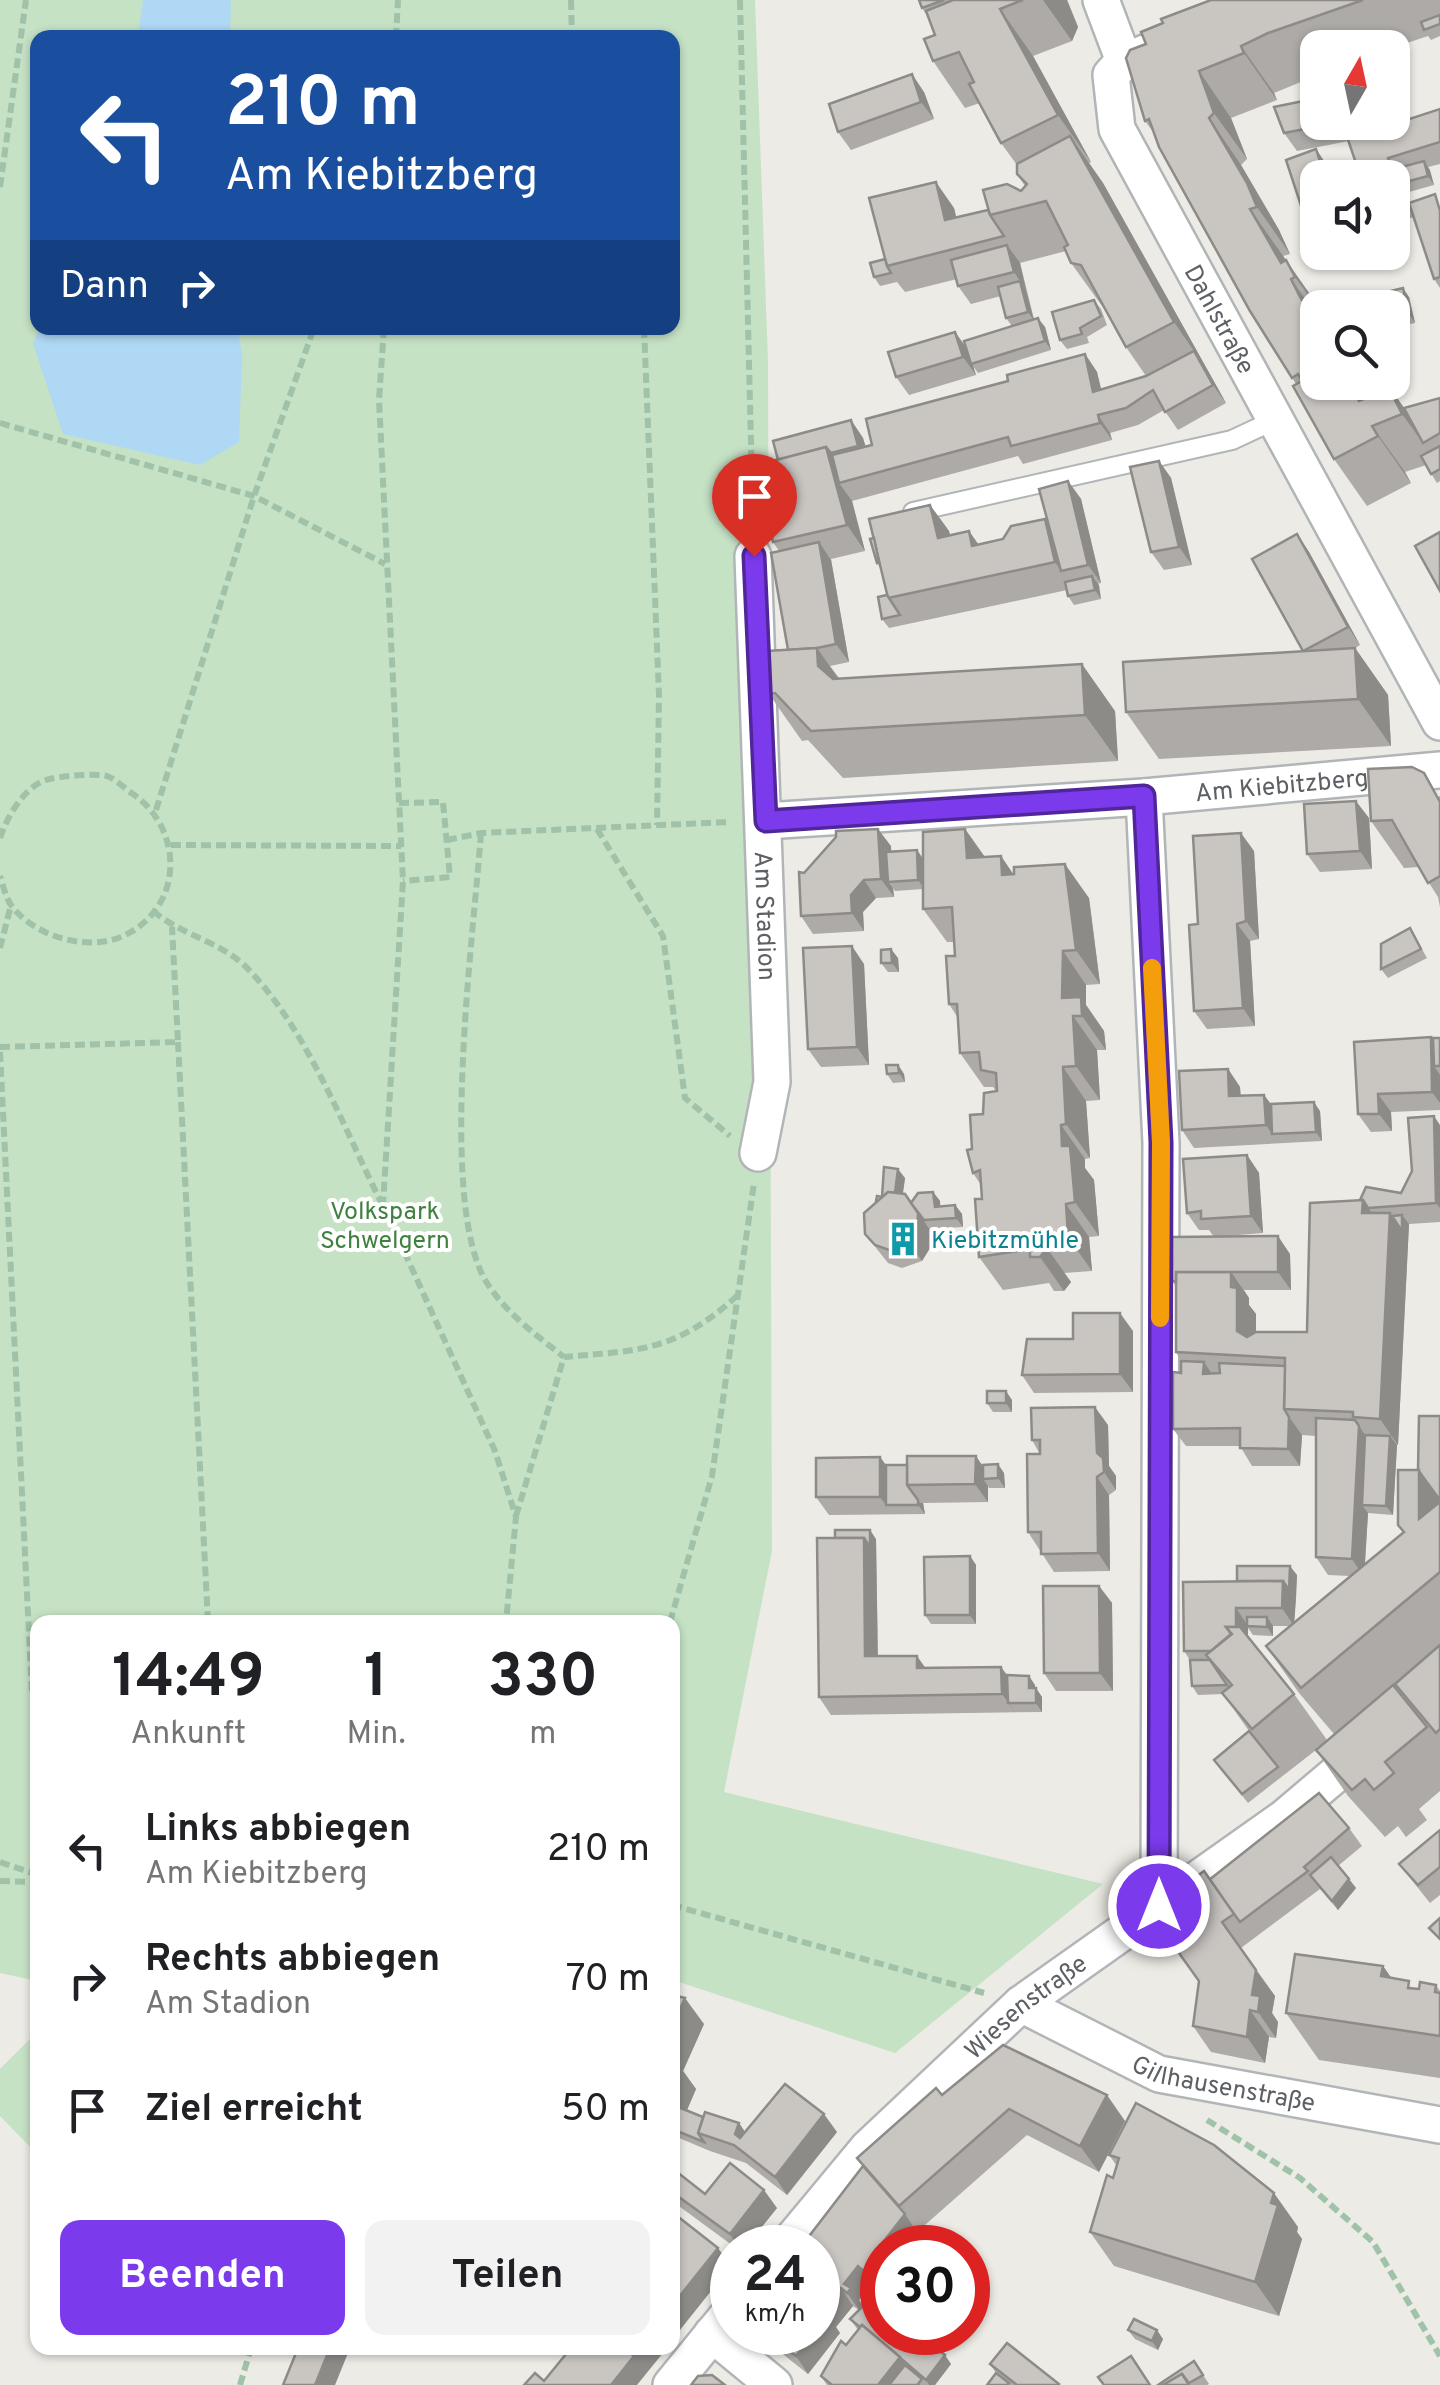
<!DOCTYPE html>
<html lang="de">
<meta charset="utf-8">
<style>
body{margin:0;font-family:Overpass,sans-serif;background:#f2f2f2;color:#202124;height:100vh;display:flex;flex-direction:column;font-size:38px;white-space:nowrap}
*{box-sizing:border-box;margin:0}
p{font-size:32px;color:#757577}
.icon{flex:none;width:55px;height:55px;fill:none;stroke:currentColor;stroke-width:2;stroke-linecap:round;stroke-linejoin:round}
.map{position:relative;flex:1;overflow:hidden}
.sheet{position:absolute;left:30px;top:1615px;width:650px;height:740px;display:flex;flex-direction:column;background:#fff;border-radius:20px;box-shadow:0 2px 8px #0004}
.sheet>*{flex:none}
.guide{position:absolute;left:30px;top:30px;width:650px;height:305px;border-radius:20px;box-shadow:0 2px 8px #0004;background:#1a4fa0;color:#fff;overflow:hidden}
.needle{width:65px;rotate:9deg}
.buttons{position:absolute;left:1300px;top:30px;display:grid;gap:20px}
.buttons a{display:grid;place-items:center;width:110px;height:110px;border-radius:20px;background:#fff;box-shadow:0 2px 8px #0004;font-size:50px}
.speed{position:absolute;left:710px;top:2225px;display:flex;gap:20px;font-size:50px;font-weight:700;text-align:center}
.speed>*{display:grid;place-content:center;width:130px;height:130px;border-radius:50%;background:#fff;box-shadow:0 2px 8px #0004;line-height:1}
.speed small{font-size:25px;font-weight:400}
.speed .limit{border:15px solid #d22;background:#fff;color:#111}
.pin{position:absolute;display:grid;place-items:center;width:85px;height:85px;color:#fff;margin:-102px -42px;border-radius:50% 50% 50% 0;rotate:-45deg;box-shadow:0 0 10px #0007}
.pin .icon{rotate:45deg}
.me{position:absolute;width:110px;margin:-55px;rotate:0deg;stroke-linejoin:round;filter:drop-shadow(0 0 8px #0008)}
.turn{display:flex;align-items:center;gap:35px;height:210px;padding:0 30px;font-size:45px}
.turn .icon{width:130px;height:130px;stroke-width:2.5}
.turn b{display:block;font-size:70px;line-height:85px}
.then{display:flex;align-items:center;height:95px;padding:0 30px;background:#0003;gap:20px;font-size:38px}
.eta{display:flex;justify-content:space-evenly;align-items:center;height:170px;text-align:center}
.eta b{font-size:60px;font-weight:700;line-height:70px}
.cta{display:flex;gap:20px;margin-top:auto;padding:20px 30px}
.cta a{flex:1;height:115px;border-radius:20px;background:#7c3aed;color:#fff;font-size:40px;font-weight:700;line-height:115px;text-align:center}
.cta a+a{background:#f2f2f2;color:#202124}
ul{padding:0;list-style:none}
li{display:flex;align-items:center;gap:30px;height:130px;padding:0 30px}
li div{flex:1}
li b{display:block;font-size:38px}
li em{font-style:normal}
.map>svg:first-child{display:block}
.green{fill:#c6e2c5;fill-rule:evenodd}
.water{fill:#afd8f4}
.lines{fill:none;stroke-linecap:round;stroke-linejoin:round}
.service-casing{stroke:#b2b5b8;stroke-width:22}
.minor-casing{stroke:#b2b5b8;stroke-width:40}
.path{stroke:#9fc2a8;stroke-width:6;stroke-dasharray:10 5;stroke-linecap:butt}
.service{stroke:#fff;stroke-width:18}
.minor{stroke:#fff;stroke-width:35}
.wall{fill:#adaaa7;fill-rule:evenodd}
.shaded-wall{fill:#8d8b88}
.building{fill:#c9c6c2;stroke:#8d8b88;stroke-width:2.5}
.route-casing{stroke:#51269a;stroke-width:25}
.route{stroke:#7c3aed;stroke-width:18}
.slow{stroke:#f59e0b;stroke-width:18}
.labels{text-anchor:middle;stroke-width:8;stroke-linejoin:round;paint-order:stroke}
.street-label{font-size:25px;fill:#5d6064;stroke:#fff}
.park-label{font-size:25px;fill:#408041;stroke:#fff}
.culture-label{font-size:25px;fill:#0d838f;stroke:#fff;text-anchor:start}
</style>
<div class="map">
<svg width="1440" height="2385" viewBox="0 0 1440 2385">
<rect width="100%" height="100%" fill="#edebe5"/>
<g class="green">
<path d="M0,0H755L768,362L772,1551L724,1792L1103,1884L895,2053L673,1980L672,1622H38L37,1981L0,1973ZM38,38H672V328H38Z"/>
<polygon points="37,2032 37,2154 0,2116 0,2069"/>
</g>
<g class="water">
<polygon points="143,0 231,0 230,37 138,37"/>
<polygon points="40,328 238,328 242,356 239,442 200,465 63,434 33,343"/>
</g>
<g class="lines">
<g class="service-casing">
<polyline id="service" points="913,512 1232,440 1275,420"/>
</g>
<g class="minor-casing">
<g id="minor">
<polyline points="1101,0 1124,61"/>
<path id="s1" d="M1171,43L1124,61L1111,75L1117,129L1440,722"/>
<path id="s2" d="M753,556L772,1082L758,1153"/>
<polyline points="1144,797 1161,1143 1159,1907"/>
<path id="s3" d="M765,821L1144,797L1440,770"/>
<path id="s4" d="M1021,2004L1159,2074L1440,2125"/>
<path id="s5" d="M785,2248L868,2148L1021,2004L1284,1818L1440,1686"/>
<polyline points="712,2334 774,2385"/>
<polyline points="671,2385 732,2310"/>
</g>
</g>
<g class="path">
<polyline points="571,0 572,38"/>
<polyline points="740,0 753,524"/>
<polyline points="396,38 398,0"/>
<polyline points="0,187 26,0"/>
<polyline points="384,328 379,400 403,881 383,1205 495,1451 516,1517 506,1622"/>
<polyline points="644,328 659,695 657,825"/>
<polyline points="0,423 254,496 385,564"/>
<polyline points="399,803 443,802 450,877 403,881"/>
<polyline points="156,810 254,496 314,328"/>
<polyline points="597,829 663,936 685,1098 730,1136"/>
<path d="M481,833C474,933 437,1205 487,1283C506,1313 536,1335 564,1357"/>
<path d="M0,838C7,817 24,787 46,780C58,776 96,773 107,776C116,779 125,789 133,794C182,828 185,902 129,933C93,954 35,938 11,905C6,898 3,885 0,876"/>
<polyline points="447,840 481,833 730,822"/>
<polyline points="171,845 401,846"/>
<path d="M153,911C180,934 220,942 245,966C306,1026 343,1127 382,1204"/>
<polyline points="0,948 11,905"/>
<polyline points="178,1042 208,1622"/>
<polyline points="0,1047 178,1042 172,927"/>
<polyline points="0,1052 32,1694 38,1701"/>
<path d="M516,1516L564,1357C644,1350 676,1351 738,1295"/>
<polyline points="670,1622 712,1476 754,1183"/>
<polyline points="0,1862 38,1875"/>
<polyline points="0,1881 38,1882"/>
<polyline points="672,1905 984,1993"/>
<polyline points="1207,2120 1300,2178 1373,2242 1440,2356"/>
<polyline points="240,2385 251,2348"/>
</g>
<use href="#service" class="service"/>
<use href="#minor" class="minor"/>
</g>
<g class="wall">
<polygon points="919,0 1067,0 1078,27 1072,41 1033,56 1091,162 1089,163 1103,183 1226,403 1178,430 1164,410 1138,425 1110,433 1112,440 1023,464 1018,456 852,501 865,551 831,559 849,662 830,666 839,678 1115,711 1118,761 843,778 808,740 802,741 769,694 788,650 779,551 773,542 778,460 851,420 863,438 866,447 872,445 1008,381 1085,354 1097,372 1101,389 1146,376 1126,347 1105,310 1071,263 1066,251 1020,263 1034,319 1045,327 1051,350 978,373 973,366 976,375 909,395 896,377 955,332 966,348 1012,326 1006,318 1001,296 971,304 958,286 957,279 905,292 897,282 880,286 874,277 885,259 954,208 956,217 988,210 1021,191 1025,186 1017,174 1017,165 1001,143 980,103 965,108 933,61 935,35 928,17 922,8"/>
<polygon points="1211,0 1440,0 1440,36 1431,40 1428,36 1392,48 1318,48 1318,75 1274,93 1277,100 1231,118 1247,159 1241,165 1279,230 1290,254 1283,256 1319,308 1318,382 1392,382 1392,378 1401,392 1395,396 1404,408 1440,398 1440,481 1437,483 1426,465 1405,472 1411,483 1367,506 1334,459 1296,384 1250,311 1154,133 1145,121 1146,44 1163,23"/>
<polygon points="924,92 934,119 851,150 838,132"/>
<polygon points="1440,109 1440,164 1428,167 1434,185 1409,192 1403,184 1410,202 1440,211 1440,288 1434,279 1414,217 1392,224 1392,178 1349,141 1297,151 1284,133 1318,122 1383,122 1384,127"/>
<polygon points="1316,149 1328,167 1332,178 1318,178 1318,240 1308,227 1286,160"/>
<polygon points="1409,297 1415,323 1392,328 1392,308"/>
<polygon points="1094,300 1101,309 1107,325 1087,337 1089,343 1067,349 1060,340"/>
<polygon points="1159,461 1171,478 1192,565 1164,570 1151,552"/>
<polygon points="1068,481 1081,499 1101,583 1097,584 1101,599 1074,605 1068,596 1067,590 889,628 882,619 887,595 881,569 877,563 874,538 930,505 949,531 950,535 969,531 978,544 1003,539 1048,524"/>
<polygon points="1297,534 1309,552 1360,645 1355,648 1388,695 1391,746 1159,759 1126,712 1302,651"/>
<polygon points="1440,796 1440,907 1438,897 1419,867 1404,868 1371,821"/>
<polygon points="1369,818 1372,869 1320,872 1307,854"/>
<polygon points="965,829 985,857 1001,856 1013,874 1089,898 1100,984 1086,985 1086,1005 1104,1031 1106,1050 1097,1050 1100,1100 1086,1101 1090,1158 1085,1159 1085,1168 1094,1180 1099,1236 1089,1237 1092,1271 1064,1273 1071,1282 1064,1291 1054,1291 1049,1283 1003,1290 979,1257 982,1199 981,1185 973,1173 972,1149 983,1114 996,1091 993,1087 984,1087 960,1053 958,1018 949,1004 955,956 954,942 947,942 923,909 923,889 895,891 893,888 894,897 876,898 863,912 864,931 813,934 801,916 804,873 891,846 891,852 917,850 923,859"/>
<polygon points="1254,851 1259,939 1250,941 1255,1026 1207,1029 1194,1011 1198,924"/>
<polygon points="1410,928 1427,958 1388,978 1381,969"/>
<polygon points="898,958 899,972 888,972 881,963"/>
<polygon points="864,964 869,1065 821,1067 808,1049"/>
<polygon points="1440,1038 1440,1110 1391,1112 1392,1131 1371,1132 1358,1114 1434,1041"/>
<polygon points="898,1065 904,1074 905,1082 893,1083 887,1074"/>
<polygon points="1228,1069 1240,1087 1241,1096 1264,1095 1271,1104 1320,1111 1322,1141 1194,1148 1182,1130"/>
<path d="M1440,1125V1222L1409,1224L1398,1445H1397L1393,1515L1368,1513L1365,1564L1404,1532L1398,1525L1418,1470L1440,1416V1791L1419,1809L1427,1820L1406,1837L1398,1826L1385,1837L1348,1796L1316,1750L1248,1803L1214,1760L1249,1731L1223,1694L1198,1695L1192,1686L1190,1660L1184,1651L1237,1581L1297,1575L1294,1623L1350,1576L1328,1575L1316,1557V1436L1302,1435L1300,1466H1252L1240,1446H1186L1173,1429L1181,1373V1361L1176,1352V1286L1172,1281L1290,1254L1291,1290H1244L1249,1298V1305L1256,1314V1332H1307L1360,1200L1401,1193ZM1273,1626H1291L1266,1646L1299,1693L1334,1734L1327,1740L1294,1694L1248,1637V1628L1253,1635L1273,1636ZM1395,1684L1413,1710L1393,1686Z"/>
<polygon points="1247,1155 1259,1173 1263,1233 1214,1237 1209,1230 1199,1230 1187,1213"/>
<polygon points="905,1178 903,1194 912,1203 933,1192 940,1201 940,1206 955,1205 962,1214 963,1227 930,1229 923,1220 931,1231 930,1248 922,1261 902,1268 888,1263 865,1234 882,1197"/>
<polygon points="1133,1331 1133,1392 1034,1393 1022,1375 1073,1339"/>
<polygon points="1012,1400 1012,1412 993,1412 987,1403"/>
<polygon points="1108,1425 1109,1466 1116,1476 1116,1490 1109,1495 1110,1571 1054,1572 1028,1532 1040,1454 1032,1440"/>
<polygon points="880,1457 886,1465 983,1466 1004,1473 1005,1488 989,1488 988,1486 988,1502 923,1503 925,1514 829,1515 816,1497"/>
<polygon points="876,1539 878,1656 925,1668 1001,1667 1007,1675 1035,1685 1035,1688 1042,1697 1042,1712 831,1715 819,1697"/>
<polygon points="970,1556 976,1565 976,1624 931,1624 925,1615"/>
<polygon points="1099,1586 1112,1603 1113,1691 1056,1691 1044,1673"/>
<polygon points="1349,1828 1362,1846 1338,1866 1356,1888 1338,1910 1320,1889 1241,1948 1275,1996 1272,2013 1278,2022 1276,2038 1269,2037 1265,2063 1211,2052 1193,2026 1199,1982 1209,1880"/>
<polygon points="1440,1830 1440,1895 1430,1903 1399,1864"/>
<polygon points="1383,1966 1391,1978 1415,1989 1419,1989 1436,1985 1440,1991 1440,2078 1319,2060 1286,2013"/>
<polygon points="672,1995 704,2024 683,2071 696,2089 687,2110 703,2117 739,2123 745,2132 837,2132 787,2195 746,2163 710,2151 672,2135"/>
<polygon points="942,2095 1125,2121 1099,2172 1027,2135 917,2232 905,2248 882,2248 882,2294 871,2284 859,2300 863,2306 899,2336 951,2364 935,2385 827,2385 821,2376 858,2330 850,2319 859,2310 853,2306 836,2327 840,2333 808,2374 765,2340 759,2332 818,2332 863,2166 857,2158"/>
<polygon points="1136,2103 1298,2227 1297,2232 1302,2239 1279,2316 1114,2266 1090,2232 1113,2178 1117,2166 1109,2155"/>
<polygon points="672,2161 677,2168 675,2170 705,2194 777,2208 745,2248 736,2248 672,2201"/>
<polygon points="1128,2330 1163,2339 1158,2350 1135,2339"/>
<polygon points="1007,2343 1060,2385 987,2385 996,2373 990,2364"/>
<polygon points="1194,2361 1209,2384 1207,2385 1158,2385"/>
</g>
<g class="shaded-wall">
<polygon points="1043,0 1067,0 1078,27 1072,41"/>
<polygon points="1000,9 1033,56 1091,162 1058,115"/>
<polygon points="1241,46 1274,93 1277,100 1244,53"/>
<polygon points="1199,71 1231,118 1247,159 1214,113"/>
<polygon points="912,74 924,92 934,119 921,102"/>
<polygon points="1209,118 1241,165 1279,230 1290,254 1257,207"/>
<polygon points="1070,136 1103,183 1226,403 1213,385 1194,351 1174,322"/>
<polygon points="1316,149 1328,167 1332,178 1325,178"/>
<polygon points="1388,158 1400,175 1415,217 1403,199"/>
<polygon points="1424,161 1430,170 1434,185 1428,176"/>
<polygon points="936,182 954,208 963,246 945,220"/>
<polygon points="1250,209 1319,307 1318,309 1295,277 1281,263"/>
<polygon points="1007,245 1020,263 1026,290 1014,272"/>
<polygon points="1291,279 1318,317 1318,321 1300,297"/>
<polygon points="1020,281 1026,290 1034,321 1028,312"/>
<polygon points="1403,288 1409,297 1415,323 1409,314"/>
<polygon points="1038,318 1045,327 1051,350 1045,341"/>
<polygon points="955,332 968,350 976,375 963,357"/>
<polygon points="1085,354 1097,372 1106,410 1093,392"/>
<polygon points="1386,382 1416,425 1423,443 1402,414"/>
<polygon points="1098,415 1110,433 1112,440 1100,423"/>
<polygon points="851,420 863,438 870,464 858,446"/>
<polygon points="1372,426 1405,472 1411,483 1378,436"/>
<polygon points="826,447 845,473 839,483 852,501 865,551 847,525"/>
<polygon points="1159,461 1171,478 1192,565 1179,547"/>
<polygon points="1068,481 1081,499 1101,583 1088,565"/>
<polygon points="930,505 949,531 956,564 938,538"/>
<polygon points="1045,519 1063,545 1061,571 1055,562"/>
<polygon points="969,531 987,557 972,546"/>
<polygon points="1297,534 1309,552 1360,645 1348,627"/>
<polygon points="819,542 831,560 849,662 836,644"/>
<polygon points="1092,576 1099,585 1101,599 1095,590"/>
<polygon points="817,648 850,695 818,666"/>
<polygon points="1355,648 1388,695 1391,746 1358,699"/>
<polygon points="1082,664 1115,711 1118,761 1085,715"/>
<polygon points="1356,801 1369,818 1372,869 1360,851"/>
<polygon points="878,829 891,846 893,881 888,882 893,888 894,897 881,879"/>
<polygon points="965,829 989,863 967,858"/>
<polygon points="1241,833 1254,851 1259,939 1246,921"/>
<polygon points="917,850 923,859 925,889 918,880"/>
<polygon points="1001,856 1024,890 1002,875"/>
<polygon points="1065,864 1089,898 1100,984 1076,950"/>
<polygon points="864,880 876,898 863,912 864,931 852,913 851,895"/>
<polygon points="1237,924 1250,941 1255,1026 1243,1008"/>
<polygon points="852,946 864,964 869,1065 857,1047"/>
<polygon points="891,949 898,958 899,972 892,963"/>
<polygon points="1063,951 1086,985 1086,1005 1104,1031 1106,1050 1082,1016 1062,998"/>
<polygon points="1073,1016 1097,1050 1100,1100 1076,1066"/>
<polygon points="1431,1037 1440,1050 1434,1066 1440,1075 1440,1103 1432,1092"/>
<polygon points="898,1065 904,1074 905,1082 899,1073"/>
<polygon points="1063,1067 1086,1101 1090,1158 1066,1124"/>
<polygon points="1228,1069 1240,1087 1241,1114 1229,1096"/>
<polygon points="1378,1094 1391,1112 1392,1131 1379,1114"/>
<polygon points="1264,1095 1277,1113 1272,1134 1266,1125"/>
<polygon points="1314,1102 1320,1111 1322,1141 1316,1132"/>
<polygon points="1434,1116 1440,1125 1440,1208 1436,1203"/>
<polygon points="1061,1125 1085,1159 1085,1168 1094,1180 1099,1236 1075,1202 1062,1146"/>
<polygon points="1247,1155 1259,1173 1263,1233 1251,1216"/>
<polygon points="898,1169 905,1178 900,1212 894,1203"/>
<polygon points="933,1192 940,1201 941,1216 935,1207"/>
<polygon points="905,1194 931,1231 930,1248 922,1261 909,1243"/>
<polygon points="1363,1200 1381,1226 1362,1213"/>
<polygon points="1066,1204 1089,1237 1092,1271 1068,1237"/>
<polygon points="955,1205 962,1214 963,1227 956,1218"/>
<polygon points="1390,1213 1402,1231 1402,1215 1409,1224 1398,1445 1380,1419"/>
<polygon points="1278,1236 1290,1254 1291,1290 1278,1272"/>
<polygon points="1047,1248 1071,1282 1064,1291 1040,1257"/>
<polygon points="1231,1272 1249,1298 1249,1305 1256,1314 1256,1357 1237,1331"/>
<polygon points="1120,1313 1133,1331 1133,1392 1120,1374"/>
<polygon points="1204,1362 1216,1380 1203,1374"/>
<polygon points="1006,1391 1012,1400 1012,1412 1006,1403"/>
<polygon points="1095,1407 1108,1425 1109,1466 1116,1476 1116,1490 1104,1472 1097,1453"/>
<polygon points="1289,1417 1302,1435 1300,1466 1288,1449"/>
<polygon points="1359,1426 1371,1444 1362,1505 1368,1513 1364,1577 1352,1559"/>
<polygon points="1390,1436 1397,1445 1393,1515 1386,1506"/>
<polygon points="976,1456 988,1474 983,1479 988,1486 988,1502 975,1484"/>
<polygon points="880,1457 892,1474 886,1505 880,1497"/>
<polygon points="998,1464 1004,1473 1005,1488 998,1478"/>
<polygon points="1419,1470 1440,1500 1440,1549 1419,1519"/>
<polygon points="1097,1477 1109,1495 1110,1571 1098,1553"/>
<polygon points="918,1500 920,1503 923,1503 925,1514 918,1505"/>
<polygon points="870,1530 876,1539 878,1674 865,1656 864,1538"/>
<polygon points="970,1556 976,1565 976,1624 970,1615"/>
<polygon points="1290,1566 1297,1575 1296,1599 1289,1590"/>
<polygon points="1283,1581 1296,1599 1294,1626 1282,1608"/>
<polygon points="1099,1586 1112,1603 1113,1691 1100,1673"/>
<polygon points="1236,1608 1248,1626 1248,1658 1236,1640"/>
<polygon points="1267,1617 1273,1626 1273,1636 1267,1627"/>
<polygon points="917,1656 929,1673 917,1668"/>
<polygon points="1001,1667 1013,1684 1008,1703 1015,1712 1002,1694"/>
<polygon points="1029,1676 1035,1685 1035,1697 1029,1688"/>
<polygon points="1036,1688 1042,1697 1042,1712 1036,1703"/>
<polygon points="1349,1879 1356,1888 1338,1910 1332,1901"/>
<polygon points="1383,1966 1416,2013 1381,1976"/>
<polygon points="1256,1970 1275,1996 1272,2013 1278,2022 1276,2038 1258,2012 1252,1995"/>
<polygon points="685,1998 704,2024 683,2071 696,2089 678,2131 672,2129 672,2027"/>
<polygon points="1250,2010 1269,2037 1265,2063 1247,2037"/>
<polygon points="1107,2095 1125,2121 1099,2172 1080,2146"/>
<polygon points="824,2114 837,2132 787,2195 775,2177"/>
<polygon points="739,2123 751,2141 747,2152 735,2134"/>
<polygon points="764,2190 777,2208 745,2248 739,2248 730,2234"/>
<polygon points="1274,2193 1298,2227 1297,2232 1302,2239 1279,2316 1255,2282"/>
<polygon points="905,2214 917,2232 905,2248 882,2248 882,2257 877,2250"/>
<polygon points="718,2248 731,2266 672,2340 672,2299"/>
<polygon points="858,2266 871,2284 859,2300 863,2306 860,2311 847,2293 844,2284"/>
<polygon points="841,2288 853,2306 836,2327 840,2333 808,2374 796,2356 814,2332 818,2332 823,2311"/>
<polygon points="1157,2330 1163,2339 1158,2350 1152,2341"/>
<polygon points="330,2348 350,2348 335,2385 315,2385"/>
<polygon points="628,2348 667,2348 637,2385 611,2385 634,2356"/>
<polygon points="945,2355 951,2364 935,2385 929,2385 926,2380"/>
<polygon points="900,2357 913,2375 904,2385 878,2385"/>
</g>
<g class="building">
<polygon points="919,0 944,0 922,8"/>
<polygon points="953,0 1023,0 1000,9 1058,115 1001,143 969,84 974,82 959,52 933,61 924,39 935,35 926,11"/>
<polygon points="1211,0 1363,0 1268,33 1241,46 1244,53 1199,71 1214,113 1209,118 1247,183 1257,207 1250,209 1281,263 1286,260 1295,277 1291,279 1300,297 1314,317 1318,316 1318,382 1348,382 1333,393 1350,384 1359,401 1366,398 1362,390 1376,382 1386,382 1402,414 1372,426 1378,436 1334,459 1293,386 1302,381 1298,374 1292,378 1250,311 1159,147 1149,119 1145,121 1126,58 1130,50 1146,44 1141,32 1163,23 1161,19"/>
<polygon points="1440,15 1440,24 1424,30 1421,22"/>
<polygon points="912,74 921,102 838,132 829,104"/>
<polygon points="1318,98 1318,122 1341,122 1284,133 1274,107"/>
<polygon points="1440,109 1440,142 1388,158 1403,199 1392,202 1392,178 1361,178 1342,122 1377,122 1379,129"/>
<polygon points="1070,136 1174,322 1126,347 1081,265 1071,263 1064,247 1068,245 1046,201 990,215 983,190 1007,184 1021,191 1027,184 1017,174 1017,164"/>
<polygon points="1316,149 1325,178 1318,178 1318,224 1308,227 1286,160"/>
<polygon points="1424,161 1428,176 1402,183 1398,168"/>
<polygon points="936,182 945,220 988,210 990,215 1004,236 887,266 869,198"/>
<polygon points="1435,194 1440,211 1440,277 1434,279 1409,203"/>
<polygon points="1007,245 1014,272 958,286 951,260"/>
<polygon points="885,259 887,266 891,273 874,277 870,263"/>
<polygon points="1020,281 1028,312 1006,318 998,287"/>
<polygon points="1403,288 1409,314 1392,317 1392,308 1364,308 1362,298"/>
<polygon points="1094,300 1101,316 1080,328 1082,334 1060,340 1052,312"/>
<polygon points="1038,318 1045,341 971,364 964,341"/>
<polygon points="955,332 963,357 896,377 888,352"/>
<polygon points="1194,351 1213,385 1165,412 1153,390 1126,408 1098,415 1100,423 1011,446 1008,437 839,483 832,455 872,445 866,419 1008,381 1007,375 1085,354 1093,392 1146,376"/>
<polygon points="1440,398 1440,433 1423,443 1404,408"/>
<polygon points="851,420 858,446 831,453 826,447 778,460 773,441"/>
<polygon points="1440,446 1440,469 1431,474 1421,456"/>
<polygon points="826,447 847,525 773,542 753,466"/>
<polygon points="1159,461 1179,547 1151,552 1130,467"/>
<polygon points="1068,481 1088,565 1061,571 1039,489"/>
<polygon points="930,505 938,538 969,531 972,546 1003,539 1011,526 1045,519 1055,562 888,598 869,519"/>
<polygon points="1440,532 1440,591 1415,546"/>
<polygon points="1297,534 1348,627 1303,651 1252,559"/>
<polygon points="874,538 879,562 877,563 870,539"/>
<polygon points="819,542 836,644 817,648 788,650 771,553"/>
<polygon points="1092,576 1095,590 1068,596 1065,582"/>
<polygon points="887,595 900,615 882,619 878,597"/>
<polygon points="817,648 818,666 833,679 1082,664 1085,715 811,731 775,693 769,694 767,651"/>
<polygon points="1355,648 1358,699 1126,712 1123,662"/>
<polygon points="1412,767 1424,773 1440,802 1440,876 1428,883 1392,820 1371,821 1368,769"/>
<polygon points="1356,801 1360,851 1307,854 1304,804"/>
<polygon points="878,829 881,879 864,880 851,895 852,913 801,916 799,872 804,873 836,837 836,831"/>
<polygon points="965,829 967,858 1001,856 1002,875 1014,874 1014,867 1065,864 1076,950 1063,951 1062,998 1081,997 1082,1016 1073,1016 1076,1066 1063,1067 1066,1124 1061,1125 1062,1146 1070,1146 1075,1202 1066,1204 1068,1237 1040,1239 1047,1248 1040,1257 1030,1257 1030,1249 979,1257 975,1199 982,1199 980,1170 973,1173 967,1150 972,1149 970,1115 983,1114 984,1093 997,1091 996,1073 981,1070 979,1052 960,1053 957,1004 949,1004 946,956 955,956 952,907 923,909 923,832"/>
<polygon points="1241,833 1246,921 1237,924 1243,1008 1194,1011 1189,925 1198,924 1193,836"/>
<polygon points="917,850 918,880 888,882 886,852"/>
<polygon points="1410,928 1421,949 1381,969 1381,944"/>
<polygon points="852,946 857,1047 808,1049 803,948"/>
<polygon points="891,949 892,963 881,963 881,950"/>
<polygon points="1431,1037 1432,1092 1378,1094 1379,1114 1358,1114 1354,1042"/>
<polygon points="1433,1038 1440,1038 1440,1066 1434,1066"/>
<polygon points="886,1065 898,1065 899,1073 887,1074"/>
<polygon points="1228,1069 1229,1096 1264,1095 1266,1125 1182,1130 1179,1071"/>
<polygon points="1314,1102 1316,1132 1272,1134 1271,1104"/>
<polygon points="1434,1116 1436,1203 1368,1208 1363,1200 1360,1200 1366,1187 1401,1193 1412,1171 1408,1118"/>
<polygon points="1247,1155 1251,1216 1201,1219 1201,1211 1187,1213 1183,1159"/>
<polygon points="884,1167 898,1169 895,1193 888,1192 877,1202 876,1201 877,1196 882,1197"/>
<polygon points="888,1192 905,1194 918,1213 917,1231 909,1243 889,1250 875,1245 865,1234 864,1213"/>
<polygon points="933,1192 935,1207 955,1205 956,1218 924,1220 911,1203 918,1193"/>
<polygon points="1363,1200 1362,1213 1390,1213 1380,1419 1353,1417 1353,1412 1284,1409 1285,1358 1176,1352 1176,1272 1231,1272 1231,1287 1237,1288 1237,1331 1247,1337 1256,1332 1307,1332 1310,1203"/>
<polygon points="1402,1215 1402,1231 1392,1216"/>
<polygon points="1278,1236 1278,1272 1176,1272 1176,1281 1172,1281 1172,1237"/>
<polygon points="1073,1313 1120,1313 1120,1374 1022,1375 1027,1339 1073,1339"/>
<polygon points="1181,1361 1204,1362 1203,1374 1220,1373 1219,1363 1285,1366 1284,1409 1289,1417 1288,1449 1240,1448 1240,1428 1173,1429 1173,1372 1181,1373"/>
<rect x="987" y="1391" width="19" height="12"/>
<polygon points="1095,1407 1097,1453 1103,1458 1104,1472 1097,1477 1098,1553 1041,1554 1041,1532 1028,1532 1027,1454 1040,1454 1040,1440 1032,1440 1031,1408"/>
<polygon points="1419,1416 1440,1416 1440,1500 1418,1470"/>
<polygon points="1316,1418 1355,1420 1359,1426 1352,1559 1316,1557"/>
<polygon points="1365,1435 1390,1436 1386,1506 1362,1505"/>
<polygon points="907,1456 976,1456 975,1484 907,1485"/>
<polygon points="880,1457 880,1497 816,1497 816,1458"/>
<polygon points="998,1464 998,1478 983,1479 983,1465"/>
<polygon points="886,1465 907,1465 907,1485 918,1500 918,1505 886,1505"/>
<polygon points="1398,1470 1419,1470 1419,1519 1440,1502 1440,1572 1301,1688 1266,1646 1404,1532 1398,1525"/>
<polygon points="835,1530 870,1530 870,1547 864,1538 835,1538"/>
<polygon points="817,1538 864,1538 865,1656 917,1656 917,1668 1001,1667 1002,1694 819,1697"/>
<polygon points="970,1556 970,1615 925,1615 924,1557"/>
<polygon points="1237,1566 1290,1566 1289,1590 1283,1581 1237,1581"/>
<polygon points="1283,1581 1282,1608 1236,1608 1236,1627 1226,1627 1231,1634 1211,1651 1184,1651 1183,1582"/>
<polygon points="1043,1586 1099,1586 1100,1673 1044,1673"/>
<polygon points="1247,1617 1267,1617 1267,1627 1247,1626"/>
<polygon points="1226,1627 1240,1627 1294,1694 1252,1729 1222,1693 1232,1685 1206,1655 1232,1634"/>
<polygon points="1440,1645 1440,1729 1436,1733 1395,1684"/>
<polygon points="1190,1660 1210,1660 1227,1685 1192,1686"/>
<polygon points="1007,1675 1029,1676 1029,1688 1036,1688 1036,1703 1008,1703"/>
<polygon points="1393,1685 1427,1727 1385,1762 1394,1773 1374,1790 1365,1779 1352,1790 1316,1750"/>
<polygon points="1249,1731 1278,1767 1242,1794 1214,1760"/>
<polygon points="1319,1793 1349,1828 1304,1867 1308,1871 1240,1922 1209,1880"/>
<polygon points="1440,1830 1440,1867 1418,1885 1399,1864"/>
<polygon points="1331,1857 1349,1879 1332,1901 1310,1875"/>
<polygon points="1204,1871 1234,1914 1222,1922 1256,1970 1252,1995 1260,1996 1258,2012 1250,2010 1247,2037 1193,2026 1199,1981 1149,1911"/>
<polygon points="1440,1918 1440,1939 1429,1928"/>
<polygon points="1295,1954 1383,1966 1381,1976 1409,1981 1408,1988 1419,1989 1420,1982 1436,1985 1435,1992 1440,1993 1440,2036 1286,2013"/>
<polygon points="672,1995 685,1998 672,2027"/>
<polygon points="1003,2045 1107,2095 1080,2146 1009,2109 899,2206 857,2158 936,2088 942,2095"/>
<polygon points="672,2061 678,2063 672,2075"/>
<polygon points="785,2084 824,2114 775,2177 734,2145 698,2133 705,2112 739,2123 735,2134 740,2138"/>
<polygon points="1136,2103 1214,2145 1274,2193 1271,2203 1278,2205 1255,2282 1090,2232 1107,2175 1113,2178 1119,2158 1109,2155"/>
<polygon points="678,2107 703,2117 698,2133 704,2142 672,2129 672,2120"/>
<polygon points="730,2163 764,2190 730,2234 672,2192 672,2168 705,2194"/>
<polygon points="863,2166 905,2214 877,2250 882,2254 882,2287 858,2266 844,2284 851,2288 847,2293 841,2288 823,2311 828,2315 818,2328 818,2248 800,2248"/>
<polygon points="672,2212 718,2248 675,2302 672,2299"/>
<polygon points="863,2306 882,2322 882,2332 896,2332 899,2336 902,2332 907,2332 932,2353 936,2348 945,2355 926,2380 862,2325 860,2327 850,2319"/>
<polygon points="1134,2319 1157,2330 1152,2341 1128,2330"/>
<polygon points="862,2325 900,2357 878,2385 832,2385 821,2376 841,2341 846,2345"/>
<polygon points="765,2332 814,2332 796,2356"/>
<polygon points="1007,2343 1059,2384 1058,2385 1017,2385 990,2364"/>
<polygon points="298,2348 330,2348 315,2385 283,2385"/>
<polygon points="571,2348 623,2348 634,2356 611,2385 524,2385 535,2373 544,2381"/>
<polygon points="1131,2356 1150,2385 1104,2385 1098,2377"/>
<polygon points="1194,2361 1203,2375 1189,2383 1182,2374 1163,2385 1158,2385"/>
<polygon points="905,2365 922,2379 918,2384 919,2385 889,2385"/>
<polygon points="996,2373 1009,2383 1007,2385 987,2385"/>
<polygon points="1182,2374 1189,2385 1163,2385"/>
<polygon points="712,2375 725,2385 691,2385 698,2376"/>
</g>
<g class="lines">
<g class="route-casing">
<polyline id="route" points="754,556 766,821 1144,796 1161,1142 1159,1906"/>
</g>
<use href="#route" class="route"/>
<polyline class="slow" points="1152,968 1161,1142 1160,1318"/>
</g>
<defs>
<g id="building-bare" transform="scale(2.7)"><path d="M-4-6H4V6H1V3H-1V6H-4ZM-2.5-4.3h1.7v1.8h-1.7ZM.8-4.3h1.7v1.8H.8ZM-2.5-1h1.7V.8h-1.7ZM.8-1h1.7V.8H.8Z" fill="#0f9aa8" stroke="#fff" stroke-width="2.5" paint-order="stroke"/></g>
</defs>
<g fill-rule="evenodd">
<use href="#building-bare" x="903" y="1239"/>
</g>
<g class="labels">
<g class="street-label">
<text dy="9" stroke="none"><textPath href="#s1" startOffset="340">Dahlstraße</textPath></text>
<text dy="9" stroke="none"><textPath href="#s3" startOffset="518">Am Kiebitzberg</textPath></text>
<text dy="9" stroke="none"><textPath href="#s2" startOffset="360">Am Stadion</textPath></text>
<text dy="9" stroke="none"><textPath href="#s5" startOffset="342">Wiesenstraße</textPath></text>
<text dy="9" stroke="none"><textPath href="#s4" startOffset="220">Gillhausenstraße</textPath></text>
</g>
<g class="park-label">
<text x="385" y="1219">Volkspark<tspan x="385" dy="29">Schwelgern</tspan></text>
</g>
<g class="culture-label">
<text x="931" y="1248">Kiebitzmühle</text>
</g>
</g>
</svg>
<div class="buttons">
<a><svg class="needle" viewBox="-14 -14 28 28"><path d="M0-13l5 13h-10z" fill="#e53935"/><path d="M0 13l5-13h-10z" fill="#757577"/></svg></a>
<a><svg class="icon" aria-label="sound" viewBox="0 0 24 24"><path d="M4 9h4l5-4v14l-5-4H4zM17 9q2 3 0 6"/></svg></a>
<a><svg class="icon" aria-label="search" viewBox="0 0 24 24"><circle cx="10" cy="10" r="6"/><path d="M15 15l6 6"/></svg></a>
</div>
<div class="speed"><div>24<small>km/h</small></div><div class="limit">30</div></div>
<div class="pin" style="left:754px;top:556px;background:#d93025"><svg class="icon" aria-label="arrive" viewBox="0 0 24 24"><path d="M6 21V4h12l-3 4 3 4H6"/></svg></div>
<svg class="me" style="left:1159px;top:1906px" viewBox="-20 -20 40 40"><circle r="17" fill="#7c3aed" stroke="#fff" stroke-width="3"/><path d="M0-11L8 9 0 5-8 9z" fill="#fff"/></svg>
<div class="guide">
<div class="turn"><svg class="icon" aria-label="left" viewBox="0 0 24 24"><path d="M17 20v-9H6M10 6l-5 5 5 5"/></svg><div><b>210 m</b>Am Kiebitzberg</div></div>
<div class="then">Dann<svg class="icon" aria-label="right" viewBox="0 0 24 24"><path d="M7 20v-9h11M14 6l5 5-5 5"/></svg></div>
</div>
<section class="sheet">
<div class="eta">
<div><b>14:49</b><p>Ankunft</p></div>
<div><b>1</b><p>Min.</p></div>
<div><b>330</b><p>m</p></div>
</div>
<ul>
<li><svg class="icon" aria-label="left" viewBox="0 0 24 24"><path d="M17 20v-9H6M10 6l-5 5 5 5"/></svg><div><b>Links abbiegen</b><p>Am Kiebitzberg</p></div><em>210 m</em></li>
<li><svg class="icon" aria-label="right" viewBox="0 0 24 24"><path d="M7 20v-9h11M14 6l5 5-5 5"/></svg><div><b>Rechts abbiegen</b><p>Am Stadion</p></div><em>70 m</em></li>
<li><svg class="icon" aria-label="arrive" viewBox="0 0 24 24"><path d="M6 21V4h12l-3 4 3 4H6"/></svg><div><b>Ziel erreicht</b></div><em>50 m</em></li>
</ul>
<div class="cta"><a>Beenden</a><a>Teilen</a></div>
</section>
</div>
